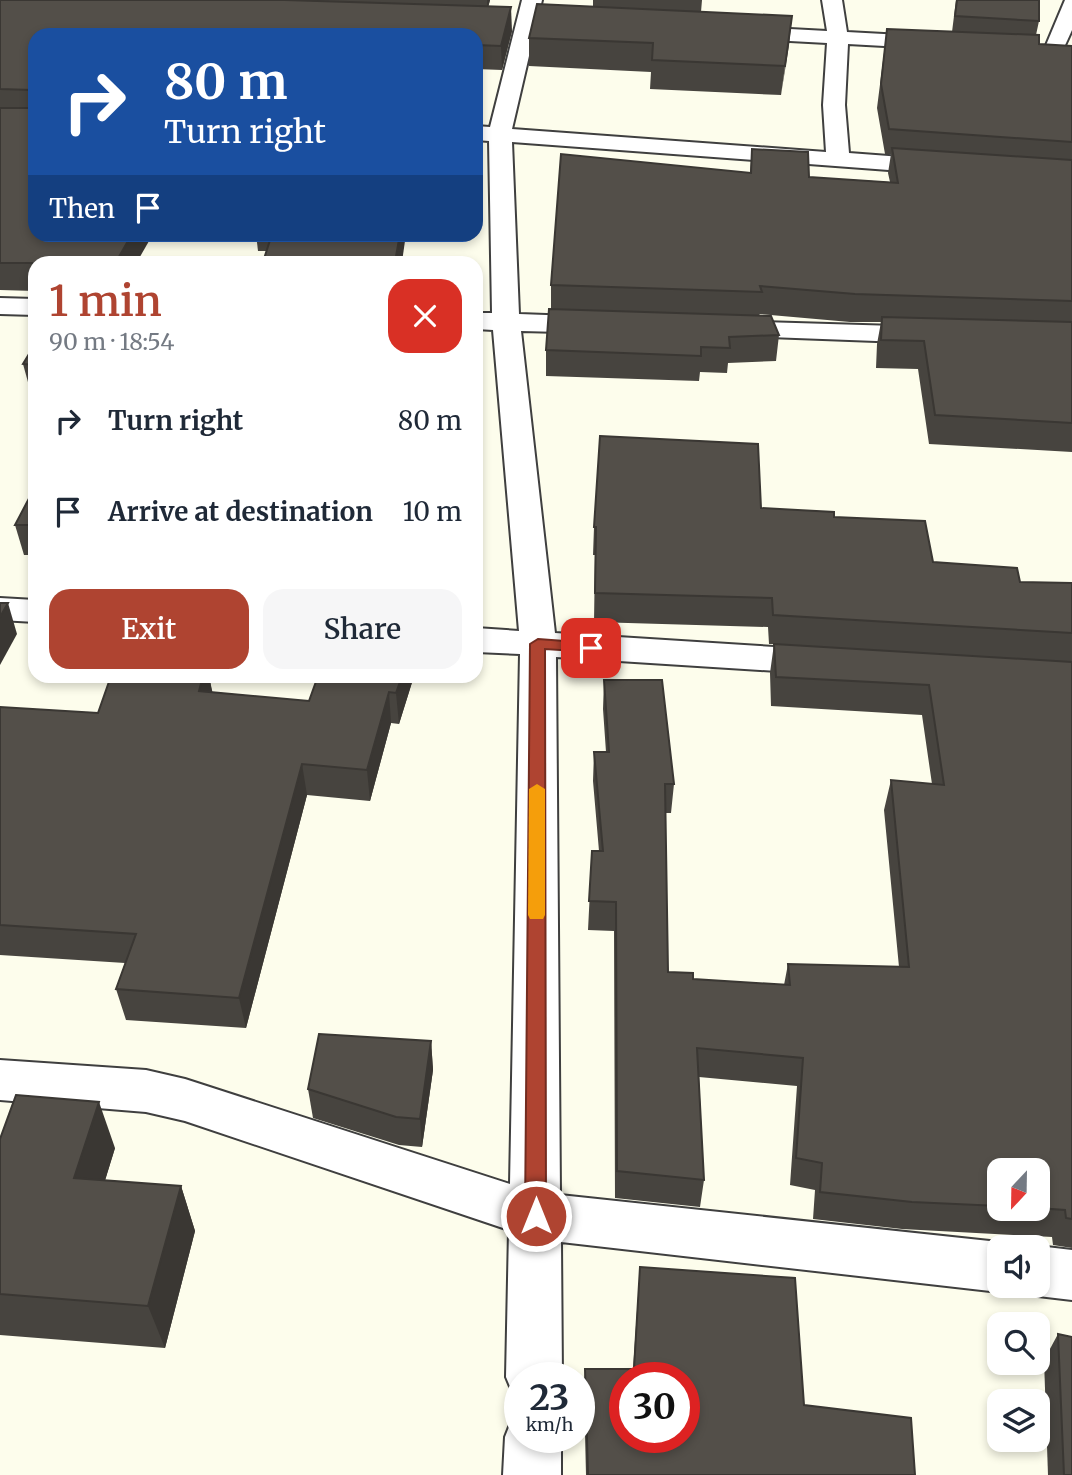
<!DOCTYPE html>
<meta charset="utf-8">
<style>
body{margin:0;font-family:Merriweather,serif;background:#f6f6f7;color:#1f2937;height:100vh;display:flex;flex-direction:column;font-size:26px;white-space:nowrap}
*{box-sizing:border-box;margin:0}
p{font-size:23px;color:#747a83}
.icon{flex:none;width:38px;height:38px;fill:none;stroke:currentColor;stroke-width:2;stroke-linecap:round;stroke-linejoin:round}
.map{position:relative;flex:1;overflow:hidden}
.details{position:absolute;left:28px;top:256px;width:455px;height:427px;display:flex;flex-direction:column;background:#fff;border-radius:21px;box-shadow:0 4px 10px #0003}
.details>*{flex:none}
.top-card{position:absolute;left:28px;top:28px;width:455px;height:214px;border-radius:21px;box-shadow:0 4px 10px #0003;background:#1a4fa0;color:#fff;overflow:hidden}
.needle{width:46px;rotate:202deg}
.buttons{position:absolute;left:987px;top:1158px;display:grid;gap:14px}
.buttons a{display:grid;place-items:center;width:63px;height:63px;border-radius:14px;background:#fff;box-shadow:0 4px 10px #0003;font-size:35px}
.speed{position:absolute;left:504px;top:1362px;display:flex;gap:14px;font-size:35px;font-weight:700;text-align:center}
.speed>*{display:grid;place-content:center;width:91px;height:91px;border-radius:50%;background:#fff;box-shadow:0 4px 10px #0003;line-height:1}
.speed small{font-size:18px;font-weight:400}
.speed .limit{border:10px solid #d22;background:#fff;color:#111}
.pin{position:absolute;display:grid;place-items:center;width:60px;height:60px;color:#fff;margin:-30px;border-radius:14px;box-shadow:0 4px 10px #0006}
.me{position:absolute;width:77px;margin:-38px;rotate:0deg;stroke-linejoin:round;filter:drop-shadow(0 0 5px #0008)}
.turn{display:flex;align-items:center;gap:24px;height:147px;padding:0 21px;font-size:32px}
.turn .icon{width:91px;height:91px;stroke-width:2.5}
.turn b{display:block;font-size:49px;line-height:60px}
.then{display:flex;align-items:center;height:66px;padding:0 21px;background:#0003;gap:14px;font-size:26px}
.round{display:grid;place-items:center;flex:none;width:74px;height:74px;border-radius:21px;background:#f6f6f7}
.summary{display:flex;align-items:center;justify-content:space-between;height:119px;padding:0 21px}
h1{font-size:42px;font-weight:600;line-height:52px;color:#af4431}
.button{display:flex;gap:14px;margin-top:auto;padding:14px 21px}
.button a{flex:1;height:80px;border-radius:21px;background:#af4431;color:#fff;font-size:28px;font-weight:600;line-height:80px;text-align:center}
.button a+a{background:#f6f6f7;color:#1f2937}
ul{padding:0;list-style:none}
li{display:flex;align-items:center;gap:21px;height:91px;padding:0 21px}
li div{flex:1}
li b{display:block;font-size:26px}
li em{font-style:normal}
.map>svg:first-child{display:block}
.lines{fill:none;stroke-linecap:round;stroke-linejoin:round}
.minor-casing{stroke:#3f3f3f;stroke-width:4}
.minor{fill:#fff;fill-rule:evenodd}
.wall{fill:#47443f;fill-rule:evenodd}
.shaded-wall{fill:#3a3733}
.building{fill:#534f49;stroke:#3a3733;stroke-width:2;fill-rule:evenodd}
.route{fill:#af4431;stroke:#722c20;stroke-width:2}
.slow{fill:#f59e0b}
</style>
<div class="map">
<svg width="1072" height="1475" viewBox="0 0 1072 1475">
<rect width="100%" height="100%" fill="#fdfdec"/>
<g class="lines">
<g class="minor-casing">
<g id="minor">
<polygon points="522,0 542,0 512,129 826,152 823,105 827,43 737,38 730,36 727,32 730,28 737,26 827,31 822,0 842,0 847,32 939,37 946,39 949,43 946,47 939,49 848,44 845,105 849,153 942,160 950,162 954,167 950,172 942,174 512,142 519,314 601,317 611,319 615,325 611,331 601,333 521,331 555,633 823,650 836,653 841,662 836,671 823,674 556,657 560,1195 999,1242 1013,1248 999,1248 999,1286 1013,1286 999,1292 561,1242 562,1377 520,1377 520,1399 514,1396 506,1377 509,1230 185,1121 146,1112 0,1100 0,1060 146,1070 185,1079 510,1184 520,654 476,652 476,628 519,631 493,330 476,329 476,313 492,313 489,141 476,140 476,126 490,127"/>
<polygon points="1065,0 1072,0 1072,30 1061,54 1047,54 1044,50"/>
<polygon points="0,298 35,299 35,315 0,314"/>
<polygon points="724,321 930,327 940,329 944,335 940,341 930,343 714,335 710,329 714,323"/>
<polygon points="0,598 35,600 35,622 0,620"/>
<polygon points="1038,1246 1072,1250 1072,1300 1038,1296 1019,1289 1018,1286 1038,1286 1038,1248 1034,1248"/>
<polygon points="520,1414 520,1437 561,1437 561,1475 503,1475 505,1437 513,1417"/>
</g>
</g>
<use href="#minor" class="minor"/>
</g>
<g class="wall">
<polygon points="0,0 490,0 488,7 512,31 502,70 476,69 476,35 35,35 35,291 0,290"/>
<polygon points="593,0 702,0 701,12 792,16 781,95 650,89 651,72 529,66 529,38 593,7"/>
<polygon points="956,0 1039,0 1039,21 1036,35 1039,44 1072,46 1072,452 929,444 918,369 876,368 877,344 881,322 850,322 760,314 759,315 779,335 776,361 728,363 727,373 700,372 699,381 546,376 546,350 551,309 551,285 750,172 752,149 809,177 890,182 888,173 891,154 885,154 877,108 887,29 952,32"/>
<polygon points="256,234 406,234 267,251 258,251"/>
<polygon points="35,344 35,393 31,393 23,364"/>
<polygon points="35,487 35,555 24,555 15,525"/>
<path d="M761,508L834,517L933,562L1020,582L1072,583V1248L1053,1245L1052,1237L902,1229L813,1219L815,1190L790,1185L797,1086L699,1077L704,1180L700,1207L615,1198L614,931L588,930L592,851H599L593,781L594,752H606L603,709L604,680L674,784L671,813H665L668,972L693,979L784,985L788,964L899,967L884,810L891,780L932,784L922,715L771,706L770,673L774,644H769L768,627L594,622L595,555H593L594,527ZM999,1171H1038V1209H999Z"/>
<polygon points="111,676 209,676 212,692 309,701 318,676 414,676 399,724 391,723 370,801 307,795 246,1028 126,1020 116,989 125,963 0,955 0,707 98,713"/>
<polygon points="431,1041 433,1070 422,1147 399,1145 313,1118 308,1089"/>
<polygon points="0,1139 115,1148 105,1180 181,1186 195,1231 165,1348 0,1335"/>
<polygon points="640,1267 804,1405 915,1475 586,1475 584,1393 585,1369 633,1369"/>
<polygon points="1058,1334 1072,1475 1048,1475 1044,1360"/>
</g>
<g class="shaded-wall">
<polygon points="487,0 490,0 487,12"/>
<polygon points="511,7 512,31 502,70 501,46"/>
<polygon points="792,16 789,45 781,95 785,66"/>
<polygon points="132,234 153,234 137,262 116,262"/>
<polygon points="400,234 406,234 402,262 395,262"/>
<polygon points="8,603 17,634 0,665 0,617"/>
<polygon points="203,676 209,676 213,695 199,691"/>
<polygon points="402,676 414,676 399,724 396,693"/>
<polygon points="389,692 391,723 370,801 367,770"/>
<polygon points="302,764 307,795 246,1028 239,998"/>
<polygon points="431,1041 433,1070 422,1147 420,1119"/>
<polygon points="99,1102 115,1148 92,1223 74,1178"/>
<polygon points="181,1186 195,1231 165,1348 148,1306"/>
</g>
<g class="building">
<polygon points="0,0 285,0 511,7 501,46 476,45 476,35 35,35 35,234 132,234 116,262 35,263 0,263 0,108 29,108 32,106 31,90 0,89"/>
<polygon points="957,0 1039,0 1039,21 955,16"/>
<polygon points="537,4 792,16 785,66 652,60 653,43 529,38"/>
<polygon points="887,29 1039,35 1039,44 1072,46 1072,142 889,129 881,84"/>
<polygon points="892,148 1072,160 1072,301 855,294 760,286 762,292 551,285 561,154 751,173 752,149 808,152 809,177 898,183"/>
<polygon points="272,234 400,234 395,262 263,262"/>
<polygon points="549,309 771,316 779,335 729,337 730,348 701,347 701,356 546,350"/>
<polygon points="882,317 1072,322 1072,423 935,415 924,341 881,340"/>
<polygon points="35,344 35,365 23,364"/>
<polygon points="600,436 758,444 761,508 834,512 834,517 925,521 933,562 1017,568 1020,582 1072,583 1072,633 773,615 772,598 595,593 596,527 594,527"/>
<polygon points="35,487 35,525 15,525"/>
<polygon points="0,603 8,603 0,617"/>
<polygon points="774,644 1072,662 1072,1219 1066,1218 1065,1210 1038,1208 1038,1171 999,1171 999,1206 912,1202 820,1192 822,1163 796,1158 803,1058 697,1048 704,1180 617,1171 616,902 589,901 592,851 603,851 594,752 609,752 604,680 662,680 674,784 665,784 668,972 693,973 693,979 790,985 788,964 909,967 891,780 944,785 929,685 776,677"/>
<polygon points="111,676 203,676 199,691 309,701 318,676 402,676 396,693 389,692 367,770 302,764 239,998 116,989 136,934 0,925 0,707 98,713"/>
<polygon points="319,1034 431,1041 420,1119 396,1117 308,1089"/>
<polygon points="16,1095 99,1102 74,1178 181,1186 148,1306 0,1294 0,1139"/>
<path d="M640,1267L795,1278L804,1405L911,1418L915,1475H588L585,1369H634ZM625,1377H684V1437H625Z"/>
<polygon points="1058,1334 1072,1337 1072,1475 1064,1475"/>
</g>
<polygon class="route" points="538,639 591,643 598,648 591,652 545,649 546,1216 543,1223 536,1226 528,1223 525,1216 530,644"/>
<polygon class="slow" points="537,784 545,789 545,915 543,919 530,919 528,915 529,789"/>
</svg>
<div class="buttons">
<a><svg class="needle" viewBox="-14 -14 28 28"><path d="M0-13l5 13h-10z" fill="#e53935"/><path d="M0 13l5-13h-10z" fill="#747a83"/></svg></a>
<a><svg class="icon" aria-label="sound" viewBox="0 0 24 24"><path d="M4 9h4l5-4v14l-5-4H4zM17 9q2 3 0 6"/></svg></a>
<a><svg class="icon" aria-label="search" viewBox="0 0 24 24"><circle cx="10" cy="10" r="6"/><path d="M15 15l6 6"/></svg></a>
<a><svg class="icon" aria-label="layers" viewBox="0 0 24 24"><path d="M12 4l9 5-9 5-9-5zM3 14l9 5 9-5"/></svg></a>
</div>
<div class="speed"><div>23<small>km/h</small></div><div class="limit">30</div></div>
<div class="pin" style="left:591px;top:648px;background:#d93025"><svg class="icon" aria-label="arrive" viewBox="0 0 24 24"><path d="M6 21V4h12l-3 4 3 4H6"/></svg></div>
<svg class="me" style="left:536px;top:1216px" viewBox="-20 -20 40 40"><circle r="17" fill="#af4431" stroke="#fff" stroke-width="3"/><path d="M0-11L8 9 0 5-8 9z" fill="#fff"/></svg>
<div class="top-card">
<div class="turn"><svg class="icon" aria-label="right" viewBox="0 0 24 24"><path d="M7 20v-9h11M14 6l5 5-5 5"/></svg><div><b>80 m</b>Turn right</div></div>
<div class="then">Then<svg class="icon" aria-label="arrive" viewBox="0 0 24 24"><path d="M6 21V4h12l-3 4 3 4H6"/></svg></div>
</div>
<section class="details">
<div class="summary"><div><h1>1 min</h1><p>90 m · 18:54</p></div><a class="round" style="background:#d93025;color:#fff"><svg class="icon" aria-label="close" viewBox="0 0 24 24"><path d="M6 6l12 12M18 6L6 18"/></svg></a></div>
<ul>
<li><svg class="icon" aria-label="right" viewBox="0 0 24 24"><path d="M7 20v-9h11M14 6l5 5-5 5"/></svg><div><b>Turn right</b></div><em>80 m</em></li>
<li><svg class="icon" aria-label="arrive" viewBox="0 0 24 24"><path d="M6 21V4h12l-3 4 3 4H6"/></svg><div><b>Arrive at destination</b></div><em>10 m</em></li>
</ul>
<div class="button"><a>Exit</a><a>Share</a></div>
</section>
</div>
